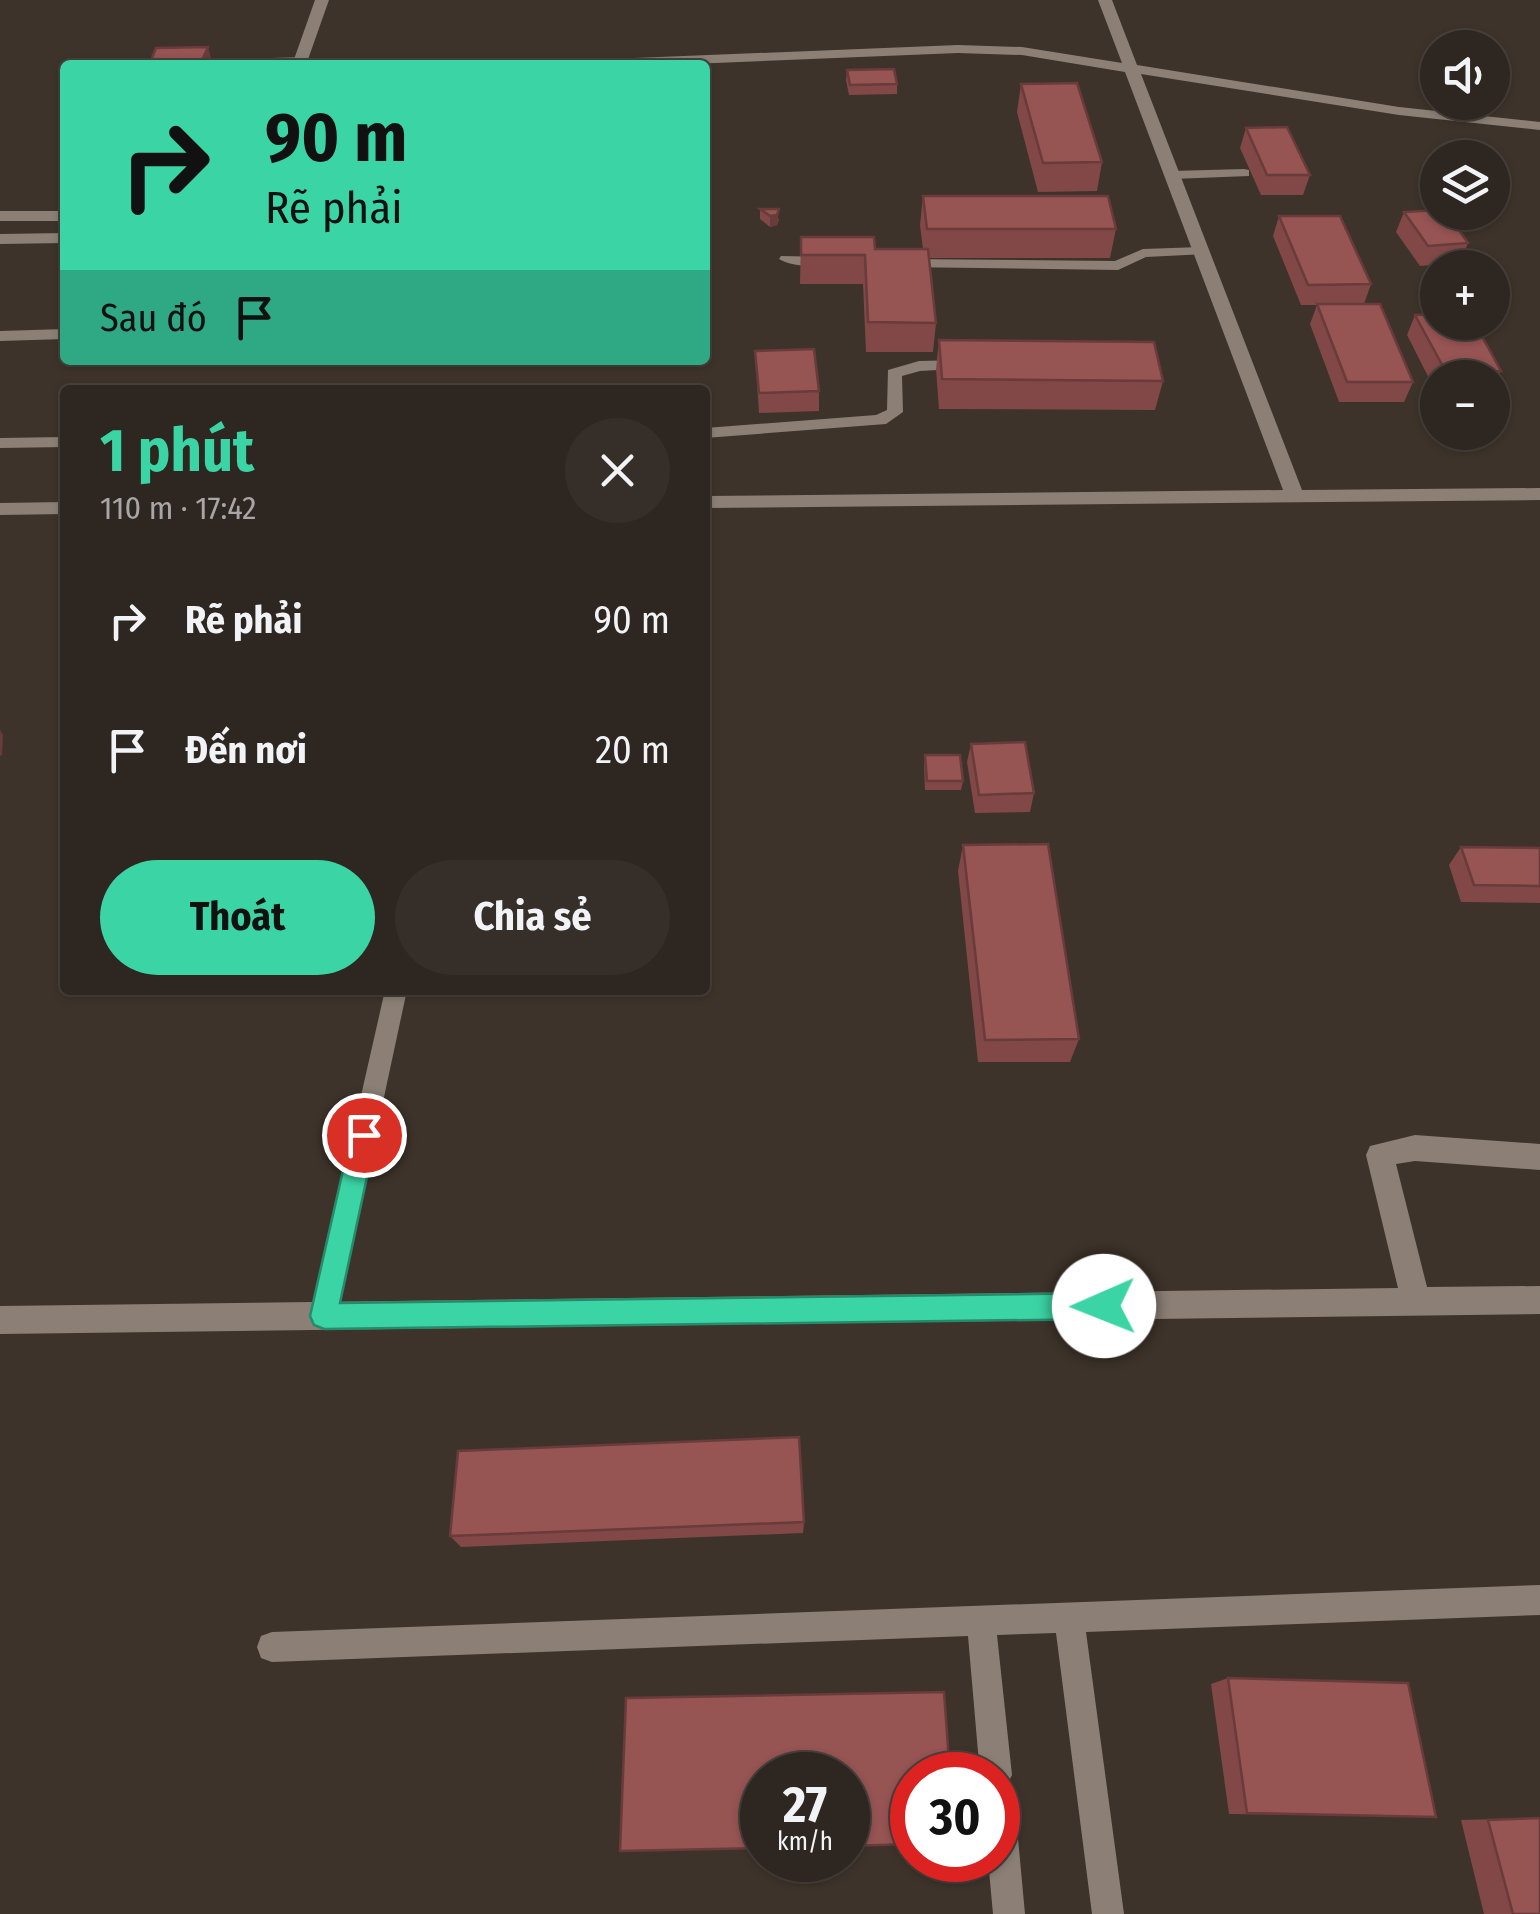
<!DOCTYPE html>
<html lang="vi">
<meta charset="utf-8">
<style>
body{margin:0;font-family:"Fira Sans Condensed",sans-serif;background:#362e29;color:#f1f3f6;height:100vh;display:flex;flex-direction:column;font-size:38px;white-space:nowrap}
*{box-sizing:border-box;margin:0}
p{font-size:32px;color:#a7a5a5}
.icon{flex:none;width:55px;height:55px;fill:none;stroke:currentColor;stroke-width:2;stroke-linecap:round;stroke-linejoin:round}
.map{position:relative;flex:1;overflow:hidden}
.sheet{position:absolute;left:60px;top:385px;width:650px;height:610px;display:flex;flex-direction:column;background:#2e2620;border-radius:10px;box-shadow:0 2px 8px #0004,0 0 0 2px #49433e}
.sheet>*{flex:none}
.hud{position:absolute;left:60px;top:60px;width:650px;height:305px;border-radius:10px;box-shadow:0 2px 8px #0004,0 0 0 2px #49433e;background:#3bd4a4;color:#111;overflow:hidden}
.fabs{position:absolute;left:1420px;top:30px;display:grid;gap:20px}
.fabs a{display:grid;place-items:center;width:90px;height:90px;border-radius:50%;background:#2e2620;box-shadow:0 2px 8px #0004,0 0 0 2px #49433e;font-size:50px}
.speed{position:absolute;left:740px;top:1752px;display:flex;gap:20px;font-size:50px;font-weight:700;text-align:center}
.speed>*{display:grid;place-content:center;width:130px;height:130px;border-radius:50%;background:#2e2620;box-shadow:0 2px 8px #0004,0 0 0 2px #49433e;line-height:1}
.speed small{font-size:25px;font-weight:400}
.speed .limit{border:15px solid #d22;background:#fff;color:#111}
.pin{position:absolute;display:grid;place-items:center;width:85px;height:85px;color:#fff;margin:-42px;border:5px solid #fff;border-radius:50%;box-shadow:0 2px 10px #0007}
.me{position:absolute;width:110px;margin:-55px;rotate:269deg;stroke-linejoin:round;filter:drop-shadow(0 0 8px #0008)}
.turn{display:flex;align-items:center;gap:35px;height:210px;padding:0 40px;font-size:45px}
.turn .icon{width:130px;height:130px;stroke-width:2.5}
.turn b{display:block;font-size:70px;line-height:85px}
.then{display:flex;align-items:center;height:95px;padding:0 40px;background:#0003;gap:20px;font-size:38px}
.round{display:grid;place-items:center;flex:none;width:105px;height:105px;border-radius:52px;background:#362e29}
.summary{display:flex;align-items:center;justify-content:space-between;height:170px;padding:0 40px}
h1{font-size:60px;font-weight:700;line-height:75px;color:#3bd4a4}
.action{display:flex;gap:20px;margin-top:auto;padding:20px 40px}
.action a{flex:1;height:115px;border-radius:60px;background:#3bd4a4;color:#111;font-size:40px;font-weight:700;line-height:115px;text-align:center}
.action a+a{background:#362e29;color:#f1f3f6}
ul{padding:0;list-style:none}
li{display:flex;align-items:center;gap:30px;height:130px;padding:0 40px}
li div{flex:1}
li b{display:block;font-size:38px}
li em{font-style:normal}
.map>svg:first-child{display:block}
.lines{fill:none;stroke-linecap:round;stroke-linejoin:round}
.lane{fill:#8c8076;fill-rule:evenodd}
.street{fill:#8c8076;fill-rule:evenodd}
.wall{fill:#814847}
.shaded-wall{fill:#693b3a}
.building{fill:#965453;stroke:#693b3a;stroke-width:2.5}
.route{fill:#3bd4a4;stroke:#268a6b;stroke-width:2.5}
</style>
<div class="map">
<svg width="1540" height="1914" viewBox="0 0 1540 1914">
<rect width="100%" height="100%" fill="#3d332a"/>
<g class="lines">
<g class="lane">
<polygon points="305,57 306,60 300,64 155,65 161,61"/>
<polygon points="1244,169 1249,170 1249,176 1172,179 1165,175 1172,171"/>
<polygon points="1201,247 1206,248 1206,254 1146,257 1118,270 902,267 895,263 902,259 1115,261 1143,249"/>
<path d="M781,256L830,257L837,261C825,269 791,267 779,259Z"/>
<polygon points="966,360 972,362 972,368 920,371 902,376 903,412 886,424 705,438 705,428 876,415 887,410 888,370 919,361"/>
<polygon points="65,437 65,447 0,448 0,438"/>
<polygon points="385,990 407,990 337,1316 333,1325 324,1329 315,1325 311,1316"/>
<polygon points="1540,1585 1540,1615 1086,1632 1124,1914 1092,1914 1056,1633 997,1635 1012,1775 1008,1783 1014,1795 1025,1914 993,1914 988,1860 998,1860 998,1775 980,1775 968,1636 272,1662 261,1658 257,1647 261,1636 272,1632"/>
</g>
<g class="street">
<polygon points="315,0 329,0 306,65 292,65"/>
<polygon points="1098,0 1112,0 1137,65 1399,107 1540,122 1540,130 1399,115 1141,74 1302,490 1540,488 1540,500 705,508 705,496 1283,490 1125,72 1022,55 958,53 666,65 553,65 560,61 958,45 1022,47 1122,63"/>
<rect x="0" y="211" width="65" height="10"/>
<polygon points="65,233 65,243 0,244 0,234"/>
<polygon points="65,329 65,339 0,341 0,331"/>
<polygon points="65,502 65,514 0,515 0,503"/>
<polygon points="1415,1135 1540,1144 1540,1170 1415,1161 1396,1164 1427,1287 1540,1286 1540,1314 0,1334 0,1306 1398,1288 1366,1155 1370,1146"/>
</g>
</g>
<g class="wall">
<polygon points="847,70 897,84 897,94 849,95 846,80"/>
<polygon points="1021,84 1102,162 1097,191 1038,192 1017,112"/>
<polygon points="1246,128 1310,175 1303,195 1261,195 1240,148"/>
<polygon points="923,196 1116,229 1110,258 929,258 936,323 933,352 866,352 863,284 800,284 801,237 875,249 923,249 920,225"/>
<polygon points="760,209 779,219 777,225 770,227 760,219"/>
<polygon points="1404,212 1468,243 1460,263 1420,266 1396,232"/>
<polygon points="1279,216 1371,284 1364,304 1413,382 1404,402 1339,402 1310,324 1317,305 1301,305 1273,236"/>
<polygon points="1415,315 1501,371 1492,387 1492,378 1438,378 1438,392 1436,392 1407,335"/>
<polygon points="939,340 1163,381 1155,410 939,409 936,369"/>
<polygon points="755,351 819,391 819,411 759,413"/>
<polygon points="971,744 1034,793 1030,812 975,813 967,762"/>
<polygon points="925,755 963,781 961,790 925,790 924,765"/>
<polygon points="963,845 1079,1039 1070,1062 978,1062 958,871"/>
<polygon points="1461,847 1540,848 1540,903 1461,902 1449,865"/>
<polygon points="804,1522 803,1533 461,1547 450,1536"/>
<polygon points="1228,1678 1436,1817 1229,1814 1211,1684"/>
<polygon points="1540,1818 1540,1914 1484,1914 1461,1820"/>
</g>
<g class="shaded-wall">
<polygon points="208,47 213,65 200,65"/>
<polygon points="779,209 777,225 770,227 770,216"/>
<polygon points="0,730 3,735 2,755 0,756"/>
</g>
<g class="building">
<polygon points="208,47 200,65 149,65 156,48"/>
<polygon points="894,69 897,84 850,85 847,70"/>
<polygon points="1077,83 1102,162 1043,163 1021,84"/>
<polygon points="1287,127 1310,175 1267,175 1246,128"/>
<polygon points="923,196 1108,196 1116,229 927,229"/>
<polygon points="760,209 779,209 777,215 770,216"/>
<polygon points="1438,210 1438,212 1446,212 1468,243 1428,246 1404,212"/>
<polygon points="1279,216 1340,216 1371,284 1308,285"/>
<polygon points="801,237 874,237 875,249 928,249 936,323 868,322 865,255 801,255"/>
<polygon points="1317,304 1380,304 1413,382 1347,382"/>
<polygon points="1438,314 1438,322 1474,322 1501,371 1446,372 1415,315"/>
<polygon points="939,340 1154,342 1163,381 942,379"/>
<polygon points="814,349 819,391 759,393 755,351"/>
<polygon points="1025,742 1034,793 979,795 971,744"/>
<polygon points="925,755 960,755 963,781 927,781"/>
<polygon points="1048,844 1079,1039 985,1040 963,845"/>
<polygon points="1461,847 1540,848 1540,886 1474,885"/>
<polygon points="799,1437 804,1522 450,1536 458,1451"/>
<polygon points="1228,1678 1408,1683 1436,1817 1247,1813"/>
<polygon points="944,1692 950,1775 912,1775 912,1844 848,1846 848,1775 762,1775 762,1848 620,1851 626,1698"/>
<polygon points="1540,1818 1540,1914 1513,1914 1488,1820"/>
</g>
<polygon class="route" points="364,1124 376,1135 340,1303 1104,1293 1114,1297 1118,1306 1114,1315 1104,1319 324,1329 314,1325 310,1316 351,1135"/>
</svg>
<div class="fabs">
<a><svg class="icon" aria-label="sound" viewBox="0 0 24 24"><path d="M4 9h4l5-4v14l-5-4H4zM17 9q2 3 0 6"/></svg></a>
<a><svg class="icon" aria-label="layers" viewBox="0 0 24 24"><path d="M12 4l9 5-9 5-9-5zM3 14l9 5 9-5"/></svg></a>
<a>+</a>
<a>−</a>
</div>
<div class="speed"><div>27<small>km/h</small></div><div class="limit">30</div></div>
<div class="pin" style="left:364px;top:1135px;background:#d93025"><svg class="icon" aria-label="arrive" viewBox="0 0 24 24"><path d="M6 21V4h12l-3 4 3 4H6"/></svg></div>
<svg class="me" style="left:1104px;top:1306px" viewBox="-20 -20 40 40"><circle r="19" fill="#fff"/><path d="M0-13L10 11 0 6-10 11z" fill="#3bd4a4"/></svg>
<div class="hud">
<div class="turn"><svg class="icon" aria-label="right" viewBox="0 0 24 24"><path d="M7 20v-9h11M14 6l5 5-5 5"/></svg><div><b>90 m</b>Rẽ phải</div></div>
<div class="then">Sau đó<svg class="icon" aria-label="arrive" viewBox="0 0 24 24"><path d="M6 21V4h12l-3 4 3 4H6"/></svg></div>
</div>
<section class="sheet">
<div class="summary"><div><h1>1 phút</h1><p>110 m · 17:42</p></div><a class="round"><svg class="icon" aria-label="close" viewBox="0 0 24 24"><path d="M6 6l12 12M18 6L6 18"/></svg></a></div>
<ul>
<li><svg class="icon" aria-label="right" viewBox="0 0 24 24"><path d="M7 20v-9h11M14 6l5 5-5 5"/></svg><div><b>Rẽ phải</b></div><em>90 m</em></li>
<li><svg class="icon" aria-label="arrive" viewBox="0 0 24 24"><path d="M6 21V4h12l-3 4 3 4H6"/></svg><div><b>Đến nơi</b></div><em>20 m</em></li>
</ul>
<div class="action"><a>Thoát</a><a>Chia sẻ</a></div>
</section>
</div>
